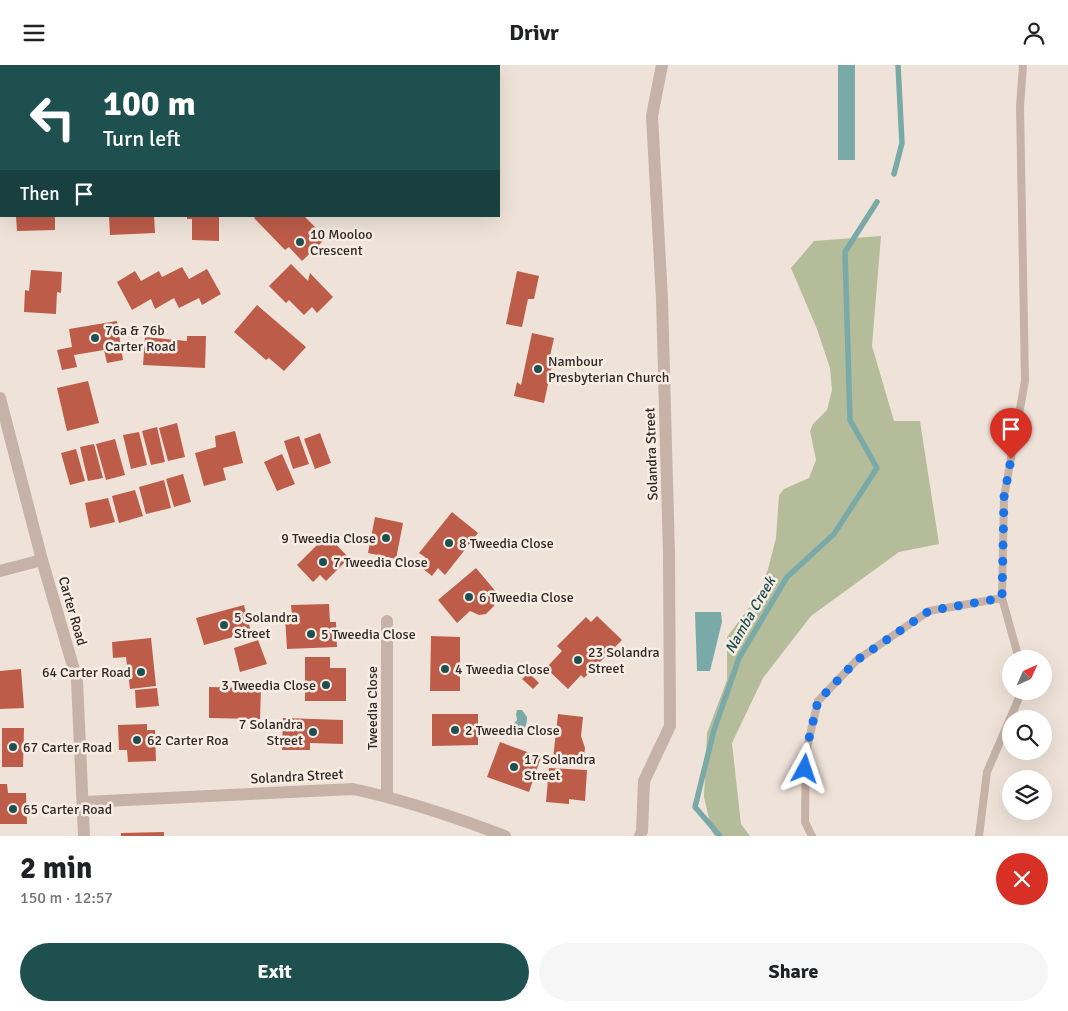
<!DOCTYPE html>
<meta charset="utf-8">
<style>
body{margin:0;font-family:Signika,sans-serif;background:#f6f6f6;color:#202124;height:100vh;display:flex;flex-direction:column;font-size:19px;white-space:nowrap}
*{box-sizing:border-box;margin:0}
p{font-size:16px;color:#757577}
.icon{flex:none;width:28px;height:28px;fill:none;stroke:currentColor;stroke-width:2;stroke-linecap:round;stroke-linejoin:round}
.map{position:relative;height:771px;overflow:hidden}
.details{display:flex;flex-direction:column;background:#fff;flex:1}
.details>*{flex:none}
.hud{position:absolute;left:0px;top:0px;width:500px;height:152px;box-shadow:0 5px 20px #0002;background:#1f5050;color:#fff;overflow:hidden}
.needle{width:32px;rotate:45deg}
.controls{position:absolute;left:1002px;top:585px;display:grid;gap:10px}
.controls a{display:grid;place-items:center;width:50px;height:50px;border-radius:50%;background:#fff;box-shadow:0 5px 20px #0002;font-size:25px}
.pin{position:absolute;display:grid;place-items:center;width:42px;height:42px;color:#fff;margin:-51px -21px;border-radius:50% 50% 50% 0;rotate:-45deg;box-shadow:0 0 5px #0007}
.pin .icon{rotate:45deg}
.me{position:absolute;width:55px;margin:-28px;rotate:5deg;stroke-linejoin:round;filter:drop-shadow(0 0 4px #0008)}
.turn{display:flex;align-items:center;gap:18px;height:105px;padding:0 20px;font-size:22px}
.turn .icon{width:65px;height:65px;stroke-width:2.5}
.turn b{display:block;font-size:35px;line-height:42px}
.then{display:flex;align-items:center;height:48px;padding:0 20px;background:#0003;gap:10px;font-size:19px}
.round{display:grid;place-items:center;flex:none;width:52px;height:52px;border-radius:26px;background:#f6f6f6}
.summary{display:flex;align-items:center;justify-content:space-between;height:85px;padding:0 20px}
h1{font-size:30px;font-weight:800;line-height:38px}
.action{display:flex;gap:10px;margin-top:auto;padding:10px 20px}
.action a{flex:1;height:58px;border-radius:30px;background:#1f5050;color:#fff;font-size:20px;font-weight:800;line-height:58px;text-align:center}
.action a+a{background:#f6f6f6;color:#202124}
header{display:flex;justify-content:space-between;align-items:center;height:65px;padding:0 20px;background:#fff;font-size:22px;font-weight:800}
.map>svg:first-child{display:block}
.green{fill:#b4bc9a}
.water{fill:#7aaaa8}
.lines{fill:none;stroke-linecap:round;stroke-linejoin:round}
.stream{stroke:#7aaaa8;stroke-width:5.5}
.building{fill:#bd5c49}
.service{stroke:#c6b2a6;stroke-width:8}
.minor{stroke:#c6b2a6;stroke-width:12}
.tertiary{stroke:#c6b2a6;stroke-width:12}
.route{stroke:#1a73e8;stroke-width:9;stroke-dasharray:0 16.2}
.poi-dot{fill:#1f5050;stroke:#f7ede5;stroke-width:2}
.labels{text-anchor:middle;stroke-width:5;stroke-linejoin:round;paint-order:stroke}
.poi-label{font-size:14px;fill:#322926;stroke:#f7ede5;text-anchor:start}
.street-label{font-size:14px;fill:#322926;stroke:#f7ede5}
.water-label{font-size:15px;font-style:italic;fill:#1f5050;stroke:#f7ede5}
</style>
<header><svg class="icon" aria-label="menu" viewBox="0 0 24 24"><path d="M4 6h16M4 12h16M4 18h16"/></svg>Drivr<svg class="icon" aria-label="person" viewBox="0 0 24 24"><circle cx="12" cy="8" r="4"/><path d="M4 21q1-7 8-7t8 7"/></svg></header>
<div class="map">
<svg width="1068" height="771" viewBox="0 0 1068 771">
<rect width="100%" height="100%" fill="#efe3d9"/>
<polygon class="green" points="881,171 872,281 894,356 920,356 939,479 899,487 811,551 763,613 732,678 741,759 750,771 715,771 712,767 704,732 707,668 727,615 727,572 758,531 768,504 776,473 779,430 784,424 809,413 816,395 810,366 813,359 827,345 832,325 830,303 817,264 791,203 814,176"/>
<g class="water">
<rect x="838" y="0" width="17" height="95"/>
<polygon points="695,547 721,547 722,557 710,606 697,606"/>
<path d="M517,645H522L527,652C527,660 525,667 516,669L512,665L511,662L517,655L516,649Z"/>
</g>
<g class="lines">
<g class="stream">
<polyline points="894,109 902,78 898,0"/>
<polyline points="720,771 695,742 714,665 739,593 787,512 834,469 877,403 850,355 845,187 877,137"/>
</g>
</g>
<g class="building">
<polygon points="16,151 55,151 55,165 17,166"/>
<polygon points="109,151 154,151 155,168 110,170"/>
<polygon points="187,151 219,151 219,176 192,175 192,154 187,154"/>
<polygon points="256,151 304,151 326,173 302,196 289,182 285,185 254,153"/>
<polygon points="291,199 308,216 310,208 333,232 317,248 312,242 304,250 289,235 286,238 269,221"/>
<polygon points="182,202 189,214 207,204 221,229 202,240 199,233 179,243 174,233 155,244 151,234 132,245 117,217 135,206 141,216 159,206 162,212"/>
<polygon points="31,205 62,207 61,228 57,227 56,249 24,247 25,225 29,226"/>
<polygon points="517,206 539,211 534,234 528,234 522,262 506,259"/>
<polygon points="257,240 306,282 284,306 269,293 266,295 234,267"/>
<polygon points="117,256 123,295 107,298 104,285 74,290 77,302 62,305 57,285 72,282 69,264"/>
<polygon points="532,268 554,273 550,291 554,291 544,338 514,331 517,317 521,320"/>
<polygon points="187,271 206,271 205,303 143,300 145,272 187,276"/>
<polygon points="88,316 99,358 67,366 57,323"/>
<polygon points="177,358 185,392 168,396 159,363"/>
<polygon points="157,362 165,397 151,400 142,366"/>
<polygon points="235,366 243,398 223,403 226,415 204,421 195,388 216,382 215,371"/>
<polygon points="139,367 147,400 131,404 123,370"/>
<polygon points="320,368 331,398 315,404 304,374"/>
<polygon points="299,371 309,399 293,404 284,376"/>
<polygon points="115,374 125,410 106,415 96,379"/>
<polygon points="94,379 103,413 88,416 80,382"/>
<polygon points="76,384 85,416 70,420 61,388"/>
<polygon points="282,389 295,419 277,426 264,397"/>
<polygon points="183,409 191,437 174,442 166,414"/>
<polygon points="164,415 171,443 146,449 139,422"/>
<polygon points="135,425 143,451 119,458 112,431"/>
<polygon points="108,433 115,457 90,463 85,438"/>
<polygon points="452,447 478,468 445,510 438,503 432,511 418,500 425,492 419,488"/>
<polygon points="375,452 403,458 396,494 368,488"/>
<polygon points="327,470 349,493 326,516 320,510 313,517 297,500"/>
<polygon points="476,503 497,528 494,541 486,549 479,550 470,546 457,558 438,535"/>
<polygon points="329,539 330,557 336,557 337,582 287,584 285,552 292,551 291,540"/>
<polygon points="244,540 251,567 204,580 196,553"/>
<polygon points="597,551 622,575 584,613 581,610 568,624 546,603 562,586 557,581 586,552 591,557"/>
<polygon points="431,571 460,572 460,626 430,626"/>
<polygon points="151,573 156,621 130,624 126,592 113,593 112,577"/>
<polygon points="258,575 267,599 240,607 234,583"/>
<polygon points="305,592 330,592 330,603 346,603 346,636 305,636"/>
<polygon points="21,604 24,643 0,644 0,606"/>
<polygon points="529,608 539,618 533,624 522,614"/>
<polygon points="209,622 261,623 260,654 209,653"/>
<polygon points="157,623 159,641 136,643 135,625"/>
<polygon points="432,649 478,649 478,680 432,681"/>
<polygon points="558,649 583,652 581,671 585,683 583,697 553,694"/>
<polygon points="283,653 343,655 343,679 310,678 310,685 282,685"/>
<polygon points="147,659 147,665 155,665 156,696 128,697 127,685 119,685 118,660"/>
<polygon points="2,663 24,663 23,702 2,702"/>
<polygon points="500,677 541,692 529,727 487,712"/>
<polygon points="549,703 587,705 585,736 569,734 569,739 546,737"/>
<polygon points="0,719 7,719 8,728 26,728 27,759 0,759"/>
<polygon points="164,767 164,771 121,771 121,768"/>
</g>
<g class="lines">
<g class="service">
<polyline points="1002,533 1019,594"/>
<polyline points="812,771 805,757 806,687 818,636 857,595 929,546 1002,533 1004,432 1025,316 1020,42 1023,0"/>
<polyline points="979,771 987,707 1018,635 1020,626"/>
</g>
<g class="minor">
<polyline points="253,1 253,0"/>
<polyline points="0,100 1,100"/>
<polyline points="387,731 387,556"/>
<path d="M84,737L353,724C405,735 455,752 505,771"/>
<polyline points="640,771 642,766 644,716 670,661 669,490 662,234 652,51 662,0"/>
</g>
<g class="tertiary">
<polyline points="0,333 42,495 77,615 84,771"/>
<polyline points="0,506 42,495"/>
</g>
</g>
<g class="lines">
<polyline class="route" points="805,704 806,686 818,636 857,595 929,546 1002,533 1004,432 1011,394"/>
</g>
<g class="poi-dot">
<circle cx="300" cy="177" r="5"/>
<circle cx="95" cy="273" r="5"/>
<circle cx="538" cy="304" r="5"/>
<circle cx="386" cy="473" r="5"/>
<circle cx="449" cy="478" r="5"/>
<circle cx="323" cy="497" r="5"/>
<circle cx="469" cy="532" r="5"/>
<circle cx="224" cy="560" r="5"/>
<circle cx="311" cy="569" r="5"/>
<circle cx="578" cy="595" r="5"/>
<circle cx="445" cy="604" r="5"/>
<circle cx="141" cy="607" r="5"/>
<circle cx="326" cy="620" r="5"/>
<circle cx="455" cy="665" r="5"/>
<circle cx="313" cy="667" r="5"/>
<circle cx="137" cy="675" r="5"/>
<circle cx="13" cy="682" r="5"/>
<circle cx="514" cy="702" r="5"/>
<circle cx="13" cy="744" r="5"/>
</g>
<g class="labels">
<g class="poi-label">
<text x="310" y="174">10 Mooloo<tspan x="310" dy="16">Crescent</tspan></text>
<text x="105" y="270">76a &amp; 76b<tspan x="105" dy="16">Carter Road</tspan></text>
<text x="548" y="301">Nambour<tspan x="548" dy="16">Presbyterian Church</tspan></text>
<text x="376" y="478" text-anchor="end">9 Tweedia Close</text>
<text x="459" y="483">8 Tweedia Close</text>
<text x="333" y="502">7 Tweedia Close</text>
<text x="479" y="537">6 Tweedia Close</text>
<text x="234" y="557">5 Solandra<tspan x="234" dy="16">Street</tspan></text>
<text x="321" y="574">5 Tweedia Close</text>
<text x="588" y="592">23 Solandra<tspan x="588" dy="16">Street</tspan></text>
<text x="455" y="609">4 Tweedia Close</text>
<text x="131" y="612" text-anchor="end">64 Carter Road</text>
<text x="316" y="625" text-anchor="end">3 Tweedia Close</text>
<text x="303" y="664" text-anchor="end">7 Solandra<tspan x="303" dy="16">Street</tspan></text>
<text x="465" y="670">2 Tweedia Close</text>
<text x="147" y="680">62 Carter Roa</text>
<text x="23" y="687">67 Carter Road</text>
<text x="524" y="699">17 Solandra<tspan x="524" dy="16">Street</tspan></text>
<text x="23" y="749">65 Carter Road</text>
</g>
<g class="street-label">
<text transform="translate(651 389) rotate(-92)" y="5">Solandra Street</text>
<text transform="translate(73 546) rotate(74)" y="5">Carter Road</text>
<text transform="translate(372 643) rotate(-90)" y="5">Tweedia Close</text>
<text transform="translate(297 711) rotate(-3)" y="5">Solandra Street</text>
</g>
<g class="water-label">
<text transform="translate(750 550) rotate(-60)" y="5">Namba Creek</text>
</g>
</g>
</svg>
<div class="controls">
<a><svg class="needle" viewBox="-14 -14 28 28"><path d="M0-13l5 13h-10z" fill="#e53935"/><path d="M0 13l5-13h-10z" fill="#757577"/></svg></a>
<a><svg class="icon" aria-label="search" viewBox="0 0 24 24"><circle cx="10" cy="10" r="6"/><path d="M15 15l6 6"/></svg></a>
<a><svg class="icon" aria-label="layers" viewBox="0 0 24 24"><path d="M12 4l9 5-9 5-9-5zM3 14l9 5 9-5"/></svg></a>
</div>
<div class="pin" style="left:1011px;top:394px;background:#d93025"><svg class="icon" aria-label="arrive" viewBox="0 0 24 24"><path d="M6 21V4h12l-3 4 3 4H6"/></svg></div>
<svg class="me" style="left:805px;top:704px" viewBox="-20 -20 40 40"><path d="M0-17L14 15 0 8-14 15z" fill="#1a73e8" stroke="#fff" stroke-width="4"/></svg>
<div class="hud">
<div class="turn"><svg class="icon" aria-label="left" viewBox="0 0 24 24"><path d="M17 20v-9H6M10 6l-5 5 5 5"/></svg><div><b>100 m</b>Turn left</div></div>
<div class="then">Then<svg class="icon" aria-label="arrive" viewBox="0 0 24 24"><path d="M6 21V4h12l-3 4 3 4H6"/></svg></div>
</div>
</div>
<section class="details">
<div class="summary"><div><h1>2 min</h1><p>150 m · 12:57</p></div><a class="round" style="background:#d93025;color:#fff"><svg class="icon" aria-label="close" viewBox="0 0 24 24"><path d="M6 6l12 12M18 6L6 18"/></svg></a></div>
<div class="action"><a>Exit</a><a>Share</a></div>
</section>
